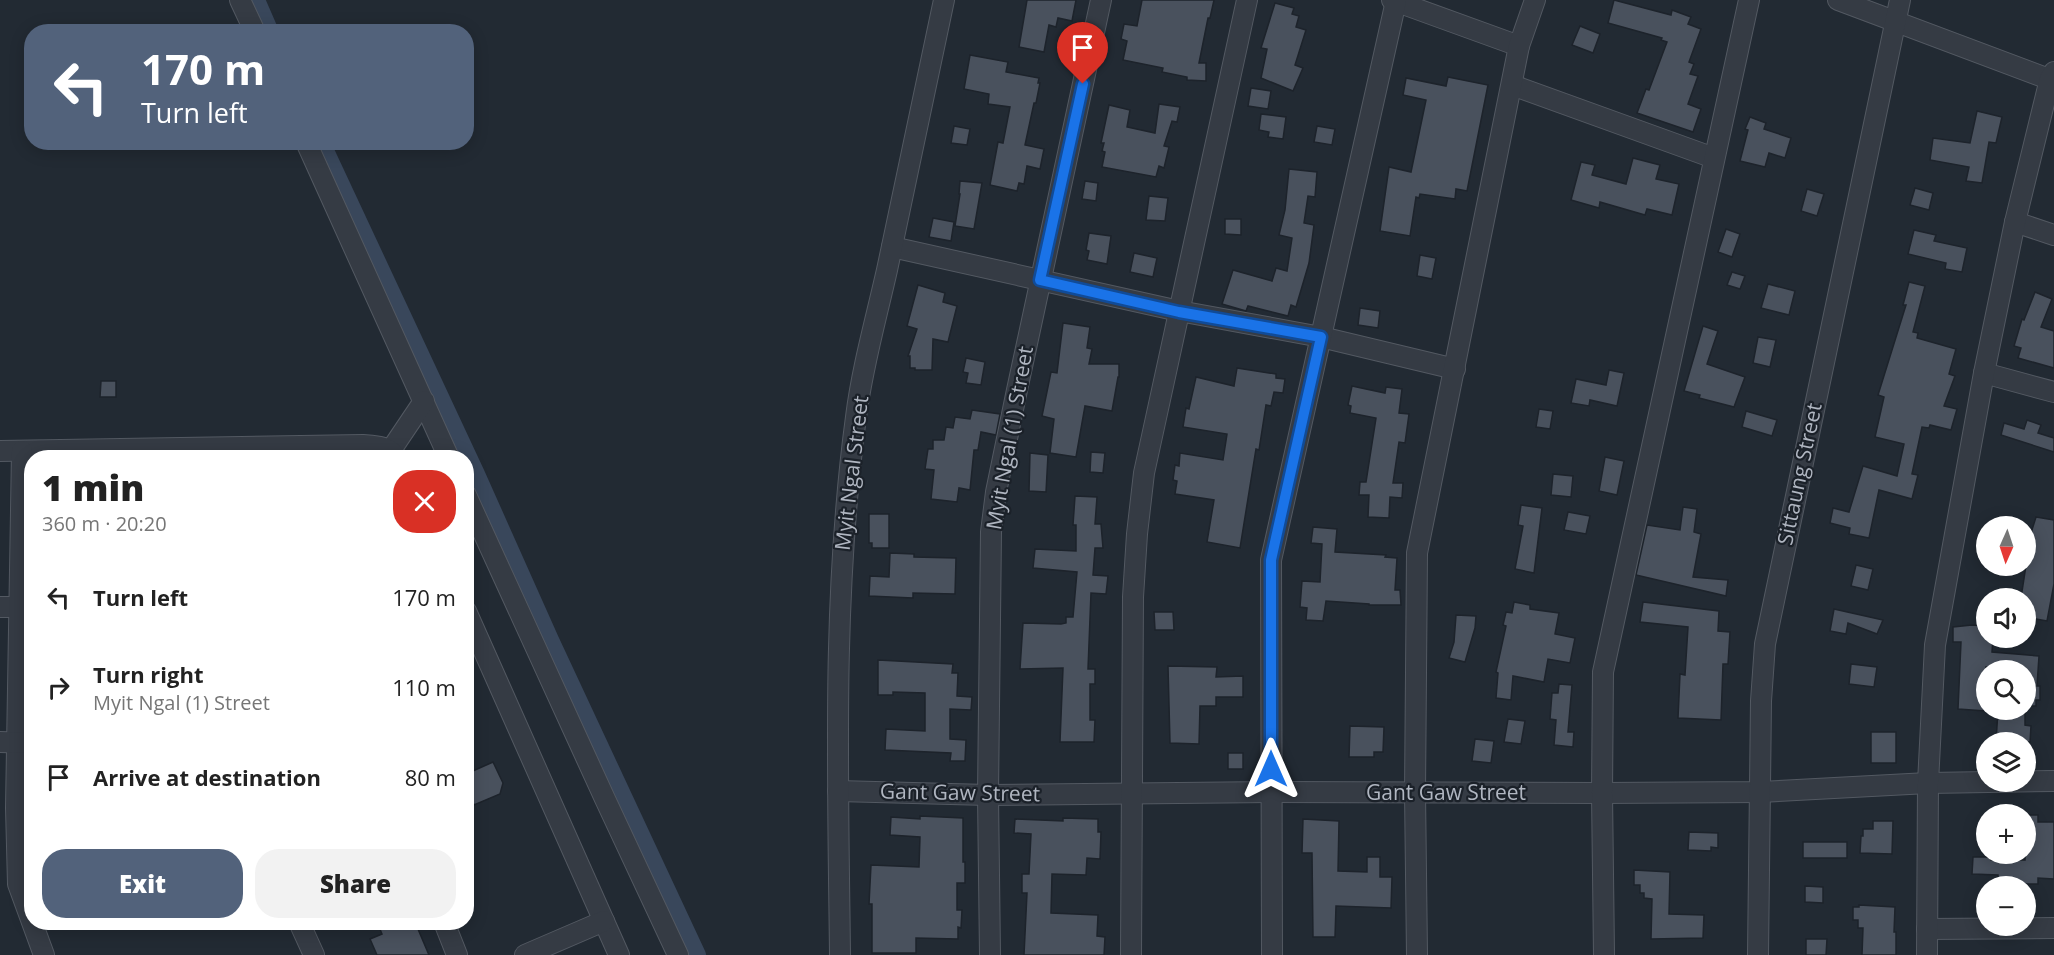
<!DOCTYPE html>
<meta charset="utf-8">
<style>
body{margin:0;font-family:"Open Sans",sans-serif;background:#f2f2f2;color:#222;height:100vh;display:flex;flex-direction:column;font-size:22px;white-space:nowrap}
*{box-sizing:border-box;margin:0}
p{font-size:20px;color:#767676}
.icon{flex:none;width:33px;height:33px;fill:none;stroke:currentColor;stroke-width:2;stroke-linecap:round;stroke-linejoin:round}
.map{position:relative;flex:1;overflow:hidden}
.panel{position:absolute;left:24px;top:450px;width:450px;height:480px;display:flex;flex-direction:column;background:#fff;border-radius:24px;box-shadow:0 3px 15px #0003}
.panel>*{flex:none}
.top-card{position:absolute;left:24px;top:24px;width:450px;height:126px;border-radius:24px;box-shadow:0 3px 15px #0003;background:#52627b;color:#fff;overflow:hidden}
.needle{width:39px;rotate:183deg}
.controls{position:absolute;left:1976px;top:516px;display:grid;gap:12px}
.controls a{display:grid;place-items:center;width:60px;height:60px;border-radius:50%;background:#fff;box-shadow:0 3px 15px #0003;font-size:30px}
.pin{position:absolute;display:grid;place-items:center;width:51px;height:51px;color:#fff;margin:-62px -26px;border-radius:50% 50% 50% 0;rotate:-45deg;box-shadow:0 0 6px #0007}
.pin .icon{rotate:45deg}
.me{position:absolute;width:66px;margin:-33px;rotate:0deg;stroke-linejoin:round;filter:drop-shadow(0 0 4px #0008)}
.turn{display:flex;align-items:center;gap:21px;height:126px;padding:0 18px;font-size:27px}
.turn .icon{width:78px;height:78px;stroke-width:2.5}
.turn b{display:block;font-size:42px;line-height:51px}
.round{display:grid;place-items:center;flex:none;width:63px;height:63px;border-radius:24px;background:#f2f2f2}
.headline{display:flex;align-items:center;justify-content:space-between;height:102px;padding:0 18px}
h1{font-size:36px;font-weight:800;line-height:45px}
.action{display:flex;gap:12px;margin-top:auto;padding:12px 18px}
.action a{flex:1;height:69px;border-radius:24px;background:#52627b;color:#fff;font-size:24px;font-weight:800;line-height:69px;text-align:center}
.action a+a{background:#f2f2f2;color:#222}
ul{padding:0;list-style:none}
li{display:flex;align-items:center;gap:18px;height:90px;padding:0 18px}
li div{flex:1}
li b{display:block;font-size:22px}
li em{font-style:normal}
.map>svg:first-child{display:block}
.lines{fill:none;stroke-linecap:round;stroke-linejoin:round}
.canal{stroke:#39475b;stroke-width:18}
.building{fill:#49515d;stroke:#1d232b;stroke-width:1.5}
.minor-casing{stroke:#535962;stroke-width:22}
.minor{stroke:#353b44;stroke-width:20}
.route-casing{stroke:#114b97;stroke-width:15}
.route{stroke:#1a73e8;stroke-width:10}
.labels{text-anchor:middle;stroke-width:4.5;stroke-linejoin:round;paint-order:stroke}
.street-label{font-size:21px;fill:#b0b6c1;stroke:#1b2129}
</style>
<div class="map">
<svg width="2054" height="955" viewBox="0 0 2054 955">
<rect width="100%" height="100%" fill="#222a33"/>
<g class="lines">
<g class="canal">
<polyline points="256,0 270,32"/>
<polyline points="321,142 476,474 550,640 697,955"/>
</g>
</g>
<g class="building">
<polygon points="1027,0 1076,0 1072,21 1058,18 1056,27 1049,25 1044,52 1019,47"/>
<polygon points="1142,0 1214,0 1210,18 1208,18 1199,63 1206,63 1206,81 1187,80 1187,77 1162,72 1163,68 1123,60 1127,41 1121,39 1124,24 1137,26"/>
<polygon points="1614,0 1671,15 1672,10 1691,17 1688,24 1701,29 1689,62 1694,64 1690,74 1698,76 1688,104 1701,109 1693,132 1637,113 1646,89 1649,90 1667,42 1661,40 1662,38 1608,23"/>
<polygon points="1275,3 1294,8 1292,14 1299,16 1296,27 1306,30 1295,65 1303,68 1293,91 1261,78 1267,49 1261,48"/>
<polygon points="1580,26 1600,34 1593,53 1572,45"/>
<polygon points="970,55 1008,62 1006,72 1039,78 1038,83 1040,83 1036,103 1034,103 1025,145 1044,149 1040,169 1027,166 1024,184 1019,183 1017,191 990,185 998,142 1003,143 1010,107 988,104 989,94 964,89"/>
<polygon points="1448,77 1488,85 1467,191 1456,189 1455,199 1420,194 1419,198 1416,197 1410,236 1380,231 1389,167 1411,172 1426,100 1403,95 1406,78 1446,86"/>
<polygon points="1251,88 1271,91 1268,109 1248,106"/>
<polygon points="1159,104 1180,107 1177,122 1172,121 1164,146 1169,147 1164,168 1159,166 1156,177 1102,167 1105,152 1102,151 1104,143 1101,143 1109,105 1130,110 1127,127 1155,133"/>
<polygon points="1977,111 2002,117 1996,143 1989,142 1982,183 1966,181 1969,167 1930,160 1933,138 1970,143"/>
<polygon points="1261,114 1286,117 1283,139 1268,137 1269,132 1259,130"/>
<polygon points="1750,117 1766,123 1764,129 1791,138 1785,158 1769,153 1765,167 1740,161 1748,130 1745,129"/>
<polygon points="954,126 970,129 967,145 951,143"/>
<polygon points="1317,126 1335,129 1332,145 1314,142"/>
<polygon points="1633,158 1660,165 1656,179 1679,184 1672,215 1647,209 1645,215 1600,202 1599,208 1571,200 1581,162 1595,165 1592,175 1626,184"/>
<polygon points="1289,169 1317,172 1315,197 1308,196 1304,223 1314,225 1309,263 1296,307 1291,305 1288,316 1248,306 1246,311 1222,304 1233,270 1272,281 1276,268 1287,271 1292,238 1279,235 1285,210"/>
<polygon points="960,181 982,183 974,229 955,226 960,194 959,194"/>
<polygon points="1085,181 1098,183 1096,201 1082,199"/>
<polygon points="1915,188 1933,193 1929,210 1910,205"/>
<polygon points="1807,189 1824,194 1817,216 1801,211"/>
<polygon points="1149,196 1168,198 1165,221 1146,220"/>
<polygon points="933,218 954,222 951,241 929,237"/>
<polygon points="1225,219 1241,219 1241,235 1225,234"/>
<polygon points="1726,229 1740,234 1732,257 1718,252"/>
<polygon points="1914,230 1936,235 1934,241 1967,248 1962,272 1945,269 1946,263 1908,254"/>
<polygon points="1089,233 1111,236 1107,264 1087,260 1089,251 1086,250"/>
<polygon points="1134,253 1157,258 1153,277 1130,272"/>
<polygon points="1420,255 1436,258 1432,279 1417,276"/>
<polygon points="1732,272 1745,276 1740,289 1727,285"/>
<polygon points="1909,282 1925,286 1913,332 1918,333 1917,338 1956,349 1949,374 1955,376 1944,406 1957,409 1951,430 1930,425 1929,428 1922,427 1912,474 1918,475 1912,499 1879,490 1869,538 1849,534 1850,528 1830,523 1833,508 1849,512 1863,466 1897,476 1904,444 1875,437 1884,397 1878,395 1906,305 1903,305"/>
<polygon points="1768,284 1795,291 1789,315 1761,308"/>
<polygon points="918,285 945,293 943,302 957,306 948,342 933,339 932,370 915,370 915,368 910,368 910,356 908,356 917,329 907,326"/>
<polygon points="2035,292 2052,299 2041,327 2054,331 2054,368 2018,358 2021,348 2014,346 2022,319 2024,320"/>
<polygon points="1360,308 1380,311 1378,328 1358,325"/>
<polygon points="1063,323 1090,327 1087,348 1092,349 1089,364 1119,364 1119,377 1118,377 1112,411 1085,406 1076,457 1050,453 1054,419 1042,416 1051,372 1057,373"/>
<polygon points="1703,326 1718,331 1707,364 1745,377 1734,407 1699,398 1700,395 1684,391"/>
<polygon points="1758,337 1776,340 1770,367 1753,363"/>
<polygon points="966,358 985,362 981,385 966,383 968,373 963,372"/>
<polygon points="1237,368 1276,374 1276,378 1285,379 1283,393 1274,392 1271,406 1266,405 1259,450 1256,449 1240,548 1207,542 1214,500 1175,494 1177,481 1173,480 1175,465 1179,466 1180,453 1223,460 1227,434 1183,427 1186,408 1189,409 1196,377 1234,386"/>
<polygon points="1609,370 1624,373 1617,406 1590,400 1589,406 1571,403 1576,379 1606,385"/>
<polygon points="101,381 116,381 116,397 100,397"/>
<polygon points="1352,386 1385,393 1386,387 1402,389 1399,413 1409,414 1405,443 1399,442 1393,483 1403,483 1402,498 1390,497 1389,518 1368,517 1369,495 1359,495 1360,482 1366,482 1376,418 1350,413 1351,406 1348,405"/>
<polygon points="1539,409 1553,411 1550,429 1536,427"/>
<polygon points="972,410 1000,414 996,435 981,432 978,450 974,450 970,490 959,488 957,502 931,499 934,470 925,469 928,449 933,449 933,440 944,440 946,427 953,428 955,417 970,419"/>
<polygon points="1746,411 1777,420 1772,436 1742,427"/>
<polygon points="2027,420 2041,425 2038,433 2054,438 2054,452 2001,435 2004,423 2024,429"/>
<polygon points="1091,452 1105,453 1103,473 1090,472"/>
<polygon points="1030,453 1048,455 1046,492 1029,491"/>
<polygon points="1605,457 1624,461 1617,495 1599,491"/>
<polygon points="1553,474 1573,476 1571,497 1551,495"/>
<polygon points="1075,496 1097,497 1095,524 1101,524 1103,548 1095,548 1093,575 1108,576 1106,594 1091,593 1088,669 1095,669 1095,684 1090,684 1090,720 1095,720 1094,742 1060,742 1063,668 1020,669 1023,623 1061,624 1066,623 1066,617 1073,617 1077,572 1033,568 1035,549 1076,551 1076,525 1073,525"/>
<polygon points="1521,505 1542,508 1534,573 1515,569 1523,526 1518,525"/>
<polygon points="1683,507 1697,509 1694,532 1701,534 1693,577 1728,580 1726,596 1636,575 1647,525 1680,530"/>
<polygon points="1568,512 1590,516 1586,534 1564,530"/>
<polygon points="869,514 889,514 889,548 872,548 872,543 869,543"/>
<polygon points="2036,517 2054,520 2054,584 2047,621 2025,617 2025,598 2021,598 2031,533"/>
<polygon points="1313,527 1337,529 1335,552 1386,555 1385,557 1397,558 1395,590 1400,590 1401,605 1369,605 1369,604 1326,601 1323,621 1306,620 1307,608 1300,607 1302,581 1320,582 1322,544 1311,543"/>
<polygon points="890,553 914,554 914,557 956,558 955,594 913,593 913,598 869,596 870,576 889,577"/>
<polygon points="1856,565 1873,569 1868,590 1851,586"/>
<polygon points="1514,602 1530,605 1530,609 1559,613 1555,634 1575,638 1570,663 1548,659 1544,682 1513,676 1511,700 1496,698 1498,673 1496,672 1506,626 1503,625 1506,612 1512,613"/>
<polygon points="1643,602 1719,611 1718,631 1730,632 1728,664 1723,664 1721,720 1678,718 1680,674 1685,675 1688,627 1640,622"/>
<polygon points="1834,609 1883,620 1877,634 1848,623 1846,634 1830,631"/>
<polygon points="1154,612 1173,612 1174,630 1155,630"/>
<polygon points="1456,615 1476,616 1475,628 1465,662 1449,658 1454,642"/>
<polygon points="1972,625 1986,626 1986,638 1993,638 1992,652 2039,656 2037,686 2040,686 2040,700 2036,700 2036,706 2025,706 2025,669 1986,667 1986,711 1958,709 1961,642 1953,642 1953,627"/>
<polygon points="878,660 953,664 952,673 958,673 957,696 972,697 971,710 950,709 950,739 966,740 965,761 950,761 951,753 885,750 886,729 925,731 925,693 893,692 893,695 878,695"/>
<polygon points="1851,664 1877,667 1874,687 1849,684"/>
<polygon points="1168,666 1217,667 1216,677 1243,676 1243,697 1216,697 1216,706 1200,706 1199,744 1170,743"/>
<polygon points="1559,684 1572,685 1568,732 1574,732 1573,747 1554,745 1556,720 1550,719 1552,693 1558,693"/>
<polygon points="1998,710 2025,710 2025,725 2031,726 2030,742 1996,742"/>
<polygon points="1508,719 1525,721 1521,744 1504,742"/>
<polygon points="1350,726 1384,727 1383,752 1374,752 1374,757 1349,757"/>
<rect x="1871" y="732" width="25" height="31"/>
<polygon points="1475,739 1494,741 1491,763 1472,761"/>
<rect x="1228" y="753" width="15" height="16"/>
<polygon points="493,762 503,783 500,794 474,805 471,797 466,798 466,774"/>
<polygon points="2025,815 2038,815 2038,822 2054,822 2054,879 2038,878 2038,884 2013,884 2013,886 1998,886 1998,875 1972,874 1973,857 1991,857 1991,860 2025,860"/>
<polygon points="920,816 963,818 963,862 965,862 965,883 957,883 957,910 962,910 961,928 958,927 958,939 916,938 916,953 872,953 872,904 869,904 871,865 919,867 920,837 890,835 891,817 920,819"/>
<polygon points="1063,818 1098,819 1098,832 1101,832 1100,859 1087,858 1086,875 1052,874 1051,913 1098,915 1097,936 1105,937 1104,955 1024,955 1027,893 1022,893 1022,874 1029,874 1031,834 1014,833 1015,819 1063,821"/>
<polygon points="1303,819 1339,821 1338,871 1367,872 1367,857 1380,857 1380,877 1392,877 1391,908 1336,906 1335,937 1313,937 1312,853 1302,853"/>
<polygon points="1873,821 1893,821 1892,854 1860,853 1861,836 1863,836 1863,829 1873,829"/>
<polygon points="1689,832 1718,833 1718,848 1711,847 1711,851 1688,850"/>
<rect x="1803" y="842" width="44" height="16"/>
<polygon points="1634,870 1670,872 1669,914 1704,915 1703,938 1651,939 1652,899 1644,898 1644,893 1640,893 1640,885 1634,885"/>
<polygon points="1805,886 1823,887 1823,903 1805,902"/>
<polygon points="1859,905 1895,907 1894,932 1896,932 1896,955 1862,955 1863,928 1858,928 1858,920 1853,920 1853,907 1859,907"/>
<polygon points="377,922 415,922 429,955 377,955 370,939 382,934"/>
<polygon points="1806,939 1827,939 1826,955 1806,955"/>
</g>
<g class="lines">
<g class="minor-casing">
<g id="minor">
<polyline points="240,0 255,32"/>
<polyline points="1392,0 1519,46"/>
<polyline points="1838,0 2054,81"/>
<polyline points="1512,85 1714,158"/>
<polyline points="306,142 449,458"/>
<polyline points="2015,222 2054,235"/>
<polyline points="892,247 1179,311 1321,337 1455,369"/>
<polyline points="1984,373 2054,392"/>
<polyline points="391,450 424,401"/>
<path d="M0,451L363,445C376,446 389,446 397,458"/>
<polyline points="22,451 16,808 18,884 44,955"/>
<polyline points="466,495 605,799 678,955"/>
<polyline points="0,607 32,607"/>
<polyline points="466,611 619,955"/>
<polyline points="0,742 32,743"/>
<polyline points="838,791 988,795 1271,792 1602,793 1760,792 1928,783 2054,781"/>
<polyline points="299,922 314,955"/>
<polyline points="444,922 457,955"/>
<polyline points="1927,929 2054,928"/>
<polyline points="525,955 604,921"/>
<path d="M840,955C838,776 832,596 856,417C862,368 876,319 887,270C906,180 925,90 944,0"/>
<polyline points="990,955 988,795 991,532 996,492 1017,390 1101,0"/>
<polyline points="1131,955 1133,597 1137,534 1144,473 1247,0"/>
<polyline points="1272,955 1271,560 1396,1"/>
<polyline points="1417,955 1415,792 1417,553 1519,46 1535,0"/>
<polyline points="1604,955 1602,793 1603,672 1749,0"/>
<polyline points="1758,955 1761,701 1765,644 1900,0"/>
<polyline points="1927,955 1928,783 1935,645 1984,373 2015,222 2050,79 2054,72"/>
</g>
</g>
<use href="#minor" class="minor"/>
</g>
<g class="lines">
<g class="route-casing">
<polyline id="route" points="1083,84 1040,280 1179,312 1321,337 1271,560 1271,769"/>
</g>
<use href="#route" class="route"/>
</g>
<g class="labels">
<g class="street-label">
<text transform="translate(1010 438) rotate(-80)" y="7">Myit Ngal (1) Street</text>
<text transform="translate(852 473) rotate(-83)" y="7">Myit Ngal Street</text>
<text transform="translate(1800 474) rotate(-78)" y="7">Sittaung Street</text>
<text transform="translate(960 793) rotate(1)" y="7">Gant Gaw Street</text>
<text x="1446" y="800">Gant Gaw Street</text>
</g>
</g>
</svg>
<div class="controls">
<a><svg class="needle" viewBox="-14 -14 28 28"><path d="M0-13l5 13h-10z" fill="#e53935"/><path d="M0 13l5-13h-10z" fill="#767676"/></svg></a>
<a><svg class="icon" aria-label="sound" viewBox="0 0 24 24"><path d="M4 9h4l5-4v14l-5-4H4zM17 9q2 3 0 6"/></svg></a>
<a><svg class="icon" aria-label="search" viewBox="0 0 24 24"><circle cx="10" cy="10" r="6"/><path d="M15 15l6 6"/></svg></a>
<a><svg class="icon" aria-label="layers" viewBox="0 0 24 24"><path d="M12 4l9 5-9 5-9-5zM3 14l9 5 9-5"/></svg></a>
<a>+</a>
<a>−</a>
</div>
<div class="pin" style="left:1083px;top:84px;background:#d93025"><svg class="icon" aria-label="arrive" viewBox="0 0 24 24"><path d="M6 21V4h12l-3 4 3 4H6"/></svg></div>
<svg class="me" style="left:1271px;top:769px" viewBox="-20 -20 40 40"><path d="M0-17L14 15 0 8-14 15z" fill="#1a73e8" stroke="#fff" stroke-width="4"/></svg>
<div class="top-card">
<div class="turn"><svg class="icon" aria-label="left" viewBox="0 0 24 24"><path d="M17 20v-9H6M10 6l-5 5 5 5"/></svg><div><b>170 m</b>Turn left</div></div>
</div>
<section class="panel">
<div class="headline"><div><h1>1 min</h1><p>360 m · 20:20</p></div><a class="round" style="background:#d93025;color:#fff"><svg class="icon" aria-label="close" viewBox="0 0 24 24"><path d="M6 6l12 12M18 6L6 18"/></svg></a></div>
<ul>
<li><svg class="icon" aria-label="left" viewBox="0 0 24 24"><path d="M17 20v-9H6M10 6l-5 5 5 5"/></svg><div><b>Turn left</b></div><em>170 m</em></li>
<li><svg class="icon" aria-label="right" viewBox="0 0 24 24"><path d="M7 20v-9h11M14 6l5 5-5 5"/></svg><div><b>Turn right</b><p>Myit Ngal (1) Street</p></div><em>110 m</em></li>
<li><svg class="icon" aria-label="arrive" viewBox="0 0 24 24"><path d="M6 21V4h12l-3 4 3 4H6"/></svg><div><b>Arrive at destination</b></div><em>80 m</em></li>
</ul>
<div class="action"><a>Exit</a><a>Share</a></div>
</section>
</div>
